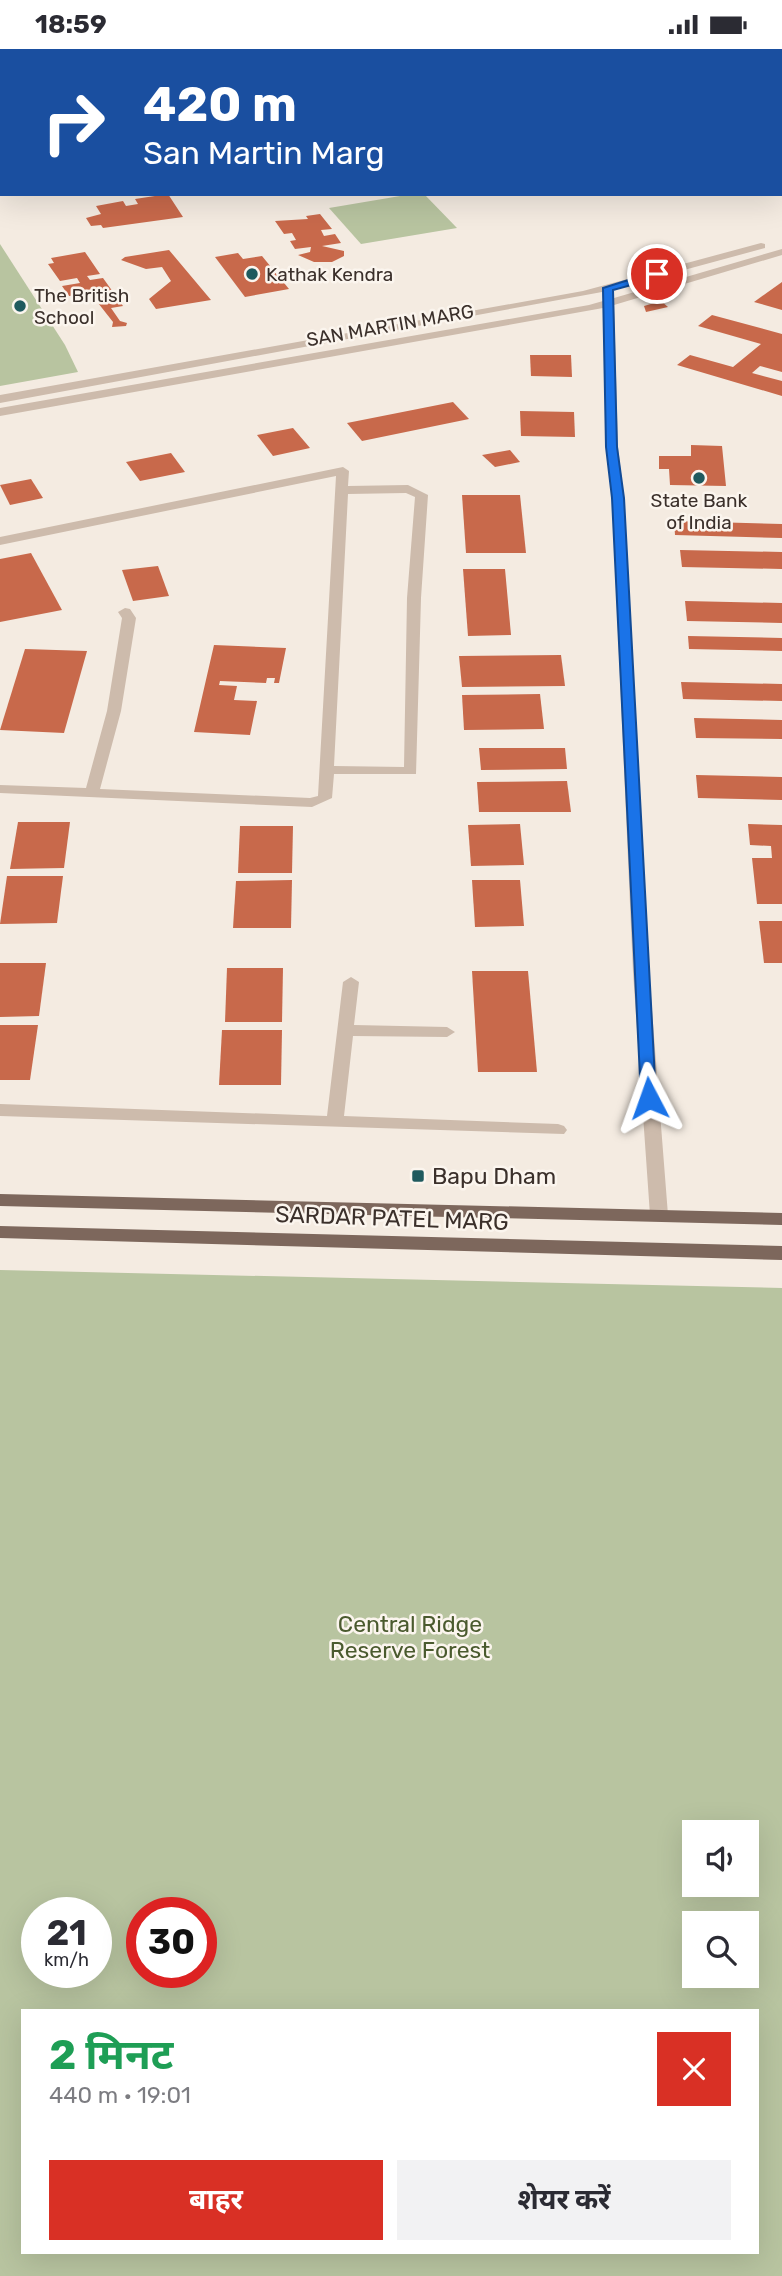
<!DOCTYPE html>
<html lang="hi">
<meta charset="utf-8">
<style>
body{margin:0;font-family:Rubik,"Noto Sans Devanagari",sans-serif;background:#f2f2f3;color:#2b2b33;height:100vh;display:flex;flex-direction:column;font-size:26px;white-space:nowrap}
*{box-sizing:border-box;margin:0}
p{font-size:23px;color:#7c7c81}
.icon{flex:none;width:38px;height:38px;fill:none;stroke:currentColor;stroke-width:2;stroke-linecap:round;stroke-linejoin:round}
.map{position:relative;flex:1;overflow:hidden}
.side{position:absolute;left:21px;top:1960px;width:738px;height:245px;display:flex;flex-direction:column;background:#fff;border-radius:0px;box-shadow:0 7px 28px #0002}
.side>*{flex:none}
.top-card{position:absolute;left:0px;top:0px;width:782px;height:147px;box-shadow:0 7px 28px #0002;background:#1a4fa0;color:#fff;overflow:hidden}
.controls{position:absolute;left:682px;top:1771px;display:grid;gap:14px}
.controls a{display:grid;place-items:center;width:77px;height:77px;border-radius:0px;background:#fff;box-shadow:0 7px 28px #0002;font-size:35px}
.speed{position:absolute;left:21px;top:1848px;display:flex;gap:14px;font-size:35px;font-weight:700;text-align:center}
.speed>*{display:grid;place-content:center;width:91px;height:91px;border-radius:50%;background:#fff;box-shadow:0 7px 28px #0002;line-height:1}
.speed small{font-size:18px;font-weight:400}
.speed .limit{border:10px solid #d22;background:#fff;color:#111}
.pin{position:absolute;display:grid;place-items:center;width:60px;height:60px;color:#fff;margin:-30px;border:4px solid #fff;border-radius:50%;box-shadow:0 2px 7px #0007}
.me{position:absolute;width:77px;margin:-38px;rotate:356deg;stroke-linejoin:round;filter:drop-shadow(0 0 5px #0008)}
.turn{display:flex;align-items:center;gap:24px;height:147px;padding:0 28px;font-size:32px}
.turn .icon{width:91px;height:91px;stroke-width:2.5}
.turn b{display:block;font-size:49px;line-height:60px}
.round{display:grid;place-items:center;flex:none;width:74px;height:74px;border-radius:0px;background:#f2f2f3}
.summary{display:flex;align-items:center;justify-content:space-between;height:119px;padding:0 28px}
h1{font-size:42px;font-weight:700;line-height:52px;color:#1e9e55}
.primary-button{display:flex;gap:14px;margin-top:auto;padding:14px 28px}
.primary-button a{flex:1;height:80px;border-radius:0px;background:#d93025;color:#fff;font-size:28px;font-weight:700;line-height:80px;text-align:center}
.primary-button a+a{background:#f2f2f3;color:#2b2b33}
.status{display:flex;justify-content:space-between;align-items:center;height:49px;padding:0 35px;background:#fff;direction:ltr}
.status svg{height:19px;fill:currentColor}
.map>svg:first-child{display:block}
.green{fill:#b8c4a0;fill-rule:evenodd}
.building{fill:#c8694b}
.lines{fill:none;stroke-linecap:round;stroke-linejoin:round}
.minor{fill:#cdbbac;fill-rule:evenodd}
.major{fill:#7d675c;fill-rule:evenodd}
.route{fill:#1a73e8;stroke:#114b97;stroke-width:2}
.poi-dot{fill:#1f5a5e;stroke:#fbf5ee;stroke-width:2.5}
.labels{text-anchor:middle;stroke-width:5;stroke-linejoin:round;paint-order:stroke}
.far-poi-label{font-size:19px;fill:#3b302b;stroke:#fbf5ee;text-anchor:start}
.far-street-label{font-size:19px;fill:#3b302b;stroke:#fbf5ee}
.poi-label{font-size:23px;fill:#3b302b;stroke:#fbf5ee;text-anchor:start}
.street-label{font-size:23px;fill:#3b302b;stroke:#fbf5ee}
.park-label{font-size:23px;fill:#4a5a2e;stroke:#fbf5ee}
</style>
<div class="status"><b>18:59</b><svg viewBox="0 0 49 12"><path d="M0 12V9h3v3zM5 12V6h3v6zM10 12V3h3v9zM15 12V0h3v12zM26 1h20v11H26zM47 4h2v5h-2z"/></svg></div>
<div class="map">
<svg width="782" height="2227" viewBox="0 0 782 2227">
<rect width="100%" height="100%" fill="#f4ebe1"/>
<g class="green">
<polygon points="412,145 424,145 457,179 361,195 329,159"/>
<polygon points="0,195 65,296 78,323 0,337"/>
<path d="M0,1221L782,1239V2227H0ZM747,1783V1836H695V1783ZM37,1864H96V1923H37ZM142,1864H201V1923H142ZM747,1874V1927H695V1874ZM23,1962H758V2203H23Z"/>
</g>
<g class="building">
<polygon points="168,145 183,168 103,179 101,176 91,177 86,169 101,165 96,157 123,152 126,157 138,155 135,150"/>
<polygon points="320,165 332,180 321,181 324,187 335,185 341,194 322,197 344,202 344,207 332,213 314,213 298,206 310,203 311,198 295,200 290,192 296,191 292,184 284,185 275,172 308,170 306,167"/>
<polygon points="169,201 211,251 156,260 149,250 171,232 162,218 146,220 121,211 125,208"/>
<polygon points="85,203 100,225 87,227 90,231 103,229 123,257 111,259 120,272 127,274 126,277 112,278 113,273 91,245 69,247 62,237 80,234 77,229 60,232 48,215 54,214 51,209"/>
<polygon points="238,204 243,210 262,207 289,240 245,248 215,208"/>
<polygon points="782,233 782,261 754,253"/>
<polygon points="661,252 668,258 646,263 644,257"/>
<polygon points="712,266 782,285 782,323 760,317 752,324 782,332 782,347 677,316 690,306 733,318 761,295 698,277"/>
<polygon points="530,306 571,306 572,328 531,327"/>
<polygon points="453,353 469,370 362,392 347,374"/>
<polygon points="520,362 574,363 575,388 521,387"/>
<polygon points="293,379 310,399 273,407 257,386"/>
<polygon points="691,396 722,397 726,437 670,436 669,420 659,420 659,407 691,407"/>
<polygon points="510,401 520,413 495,418 482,406"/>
<polygon points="171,404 185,423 140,432 126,413"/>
<polygon points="31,430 43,449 10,456 0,436"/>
<polygon points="462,446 520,446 526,504 466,504"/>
<polygon points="674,472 782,475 782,489 675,486"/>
<polygon points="680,501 782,503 782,520 682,518"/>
<polygon points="31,504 62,561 0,573 0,510"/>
<polygon points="158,517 169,547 133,552 122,521"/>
<polygon points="463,520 505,520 511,586 468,587"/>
<polygon points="685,552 782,554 782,574 687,572"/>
<polygon points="688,587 782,589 782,602 689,600"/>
<polygon points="214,596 286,599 279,634 274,634 275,629 267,629 266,634 220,632 219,636 237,637 234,651 257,652 250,686 194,683"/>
<polygon points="25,600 87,602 64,684 0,681"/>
<polygon points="561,606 565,637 462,638 459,607"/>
<polygon points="681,633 782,635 782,652 683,650"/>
<polygon points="540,645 544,680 464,681 462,646"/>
<polygon points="694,669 782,671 782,690 696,689"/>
<polygon points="479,699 565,699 567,720 481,721"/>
<polygon points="696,726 782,728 782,751 698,749"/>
<polygon points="567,732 571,763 479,763 477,733"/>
<polygon points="18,773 70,773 64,819 10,820"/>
<polygon points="520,775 524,816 471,817 468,776"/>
<polygon points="748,775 782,776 782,855 757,855 752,809 772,809 771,797 750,796"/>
<polygon points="240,777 293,777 292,824 238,824"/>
<polygon points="7,827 63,827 57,874 0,875"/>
<polygon points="292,831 291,879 233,879 236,832"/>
<polygon points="472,831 520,831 524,877 475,878"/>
<polygon points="759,872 782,872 782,914 764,914"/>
<polygon points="0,914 46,914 39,967 0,968"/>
<polygon points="227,919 283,919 282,973 225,973"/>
<polygon points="472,922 528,922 537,1023 478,1023"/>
<polygon points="0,976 38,976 30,1031 0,1031"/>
<polygon points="222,981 282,981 281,1036 219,1036"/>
</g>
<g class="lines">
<g class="minor">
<polygon points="431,0 446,0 429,2"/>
<polygon points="0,140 2,145 6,145 0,147"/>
<polygon points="761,194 765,195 765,199 614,240 614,249 782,200 782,206 614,256 618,398 624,449 649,923 668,1166 659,1172 650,1166 633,923 612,449 606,398 603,259 0,367 0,359 589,256 603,252 602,243 0,354 0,346 583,242"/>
<path d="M343,418L349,422L348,437L408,436L428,446L421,549L416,725H334L332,749L312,758L0,744V736L86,739L107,662L122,569L118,563L125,559L130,560L136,569L121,662L100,740L310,749L318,747L336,427L0,496V488ZM406,444L415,448L407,549L404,718L334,717L348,445Z"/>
<polygon points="351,928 359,933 354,976 447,978 455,983 447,988 353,987 344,1067 558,1075 564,1077 567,1081 564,1085 0,1067 0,1055 327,1067 343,933"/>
</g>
<g class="major">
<polygon points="0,1145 782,1164 782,1176 0,1157"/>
<polygon points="0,1177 782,1197 782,1211 0,1189"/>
</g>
</g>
<polygon class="route" points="657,222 661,228 613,241 617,398 624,449 656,1049 649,1054 641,1049 612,449 606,398 603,239"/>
<g class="poi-dot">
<circle cx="252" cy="225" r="7"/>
<circle cx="20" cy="257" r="7"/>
<circle cx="699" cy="429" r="7"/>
<rect x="411" y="1120" width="14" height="14" rx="3.5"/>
</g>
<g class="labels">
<g class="far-poi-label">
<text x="266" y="232">Kathak Kendra</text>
<text x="34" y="253">The British<tspan x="34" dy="22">School</tspan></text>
<text x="699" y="458" text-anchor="middle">State Bank<tspan x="699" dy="22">of India</tspan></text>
</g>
<g class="far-street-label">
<text transform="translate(390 276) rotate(-10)" y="7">SAN MARTIN MARG</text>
</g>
<g class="poi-label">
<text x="432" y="1135">Bapu Dham</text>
</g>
<g class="street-label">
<text transform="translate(392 1169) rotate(2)" y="8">SARDAR PATEL MARG</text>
</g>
<g class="park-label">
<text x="410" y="1583">Central Ridge<tspan x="410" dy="26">Reserve Forest</tspan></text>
</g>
</g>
</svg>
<div class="controls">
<a><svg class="icon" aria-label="sound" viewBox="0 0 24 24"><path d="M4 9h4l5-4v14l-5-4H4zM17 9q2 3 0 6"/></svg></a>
<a><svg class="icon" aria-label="search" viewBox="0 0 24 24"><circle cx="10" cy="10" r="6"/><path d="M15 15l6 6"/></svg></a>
</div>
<div class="speed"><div>21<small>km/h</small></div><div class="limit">30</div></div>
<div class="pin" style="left:657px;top:225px;background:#d93025"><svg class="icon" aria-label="arrive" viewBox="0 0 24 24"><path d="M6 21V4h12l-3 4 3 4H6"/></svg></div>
<svg class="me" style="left:649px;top:1049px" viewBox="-20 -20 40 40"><path d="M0-17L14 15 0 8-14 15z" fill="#1a73e8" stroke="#fff" stroke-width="4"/></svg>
<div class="top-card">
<div class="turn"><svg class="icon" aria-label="right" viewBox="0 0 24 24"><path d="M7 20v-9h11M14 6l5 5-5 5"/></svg><div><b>420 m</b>San Martin Marg</div></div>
</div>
<section class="side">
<div class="summary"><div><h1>2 मिनट</h1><p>440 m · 19:01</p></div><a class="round" style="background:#d93025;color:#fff"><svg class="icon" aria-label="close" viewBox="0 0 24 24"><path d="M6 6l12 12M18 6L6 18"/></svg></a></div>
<div class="primary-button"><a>बाहर</a><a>शेयर करें</a></div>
</section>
</div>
